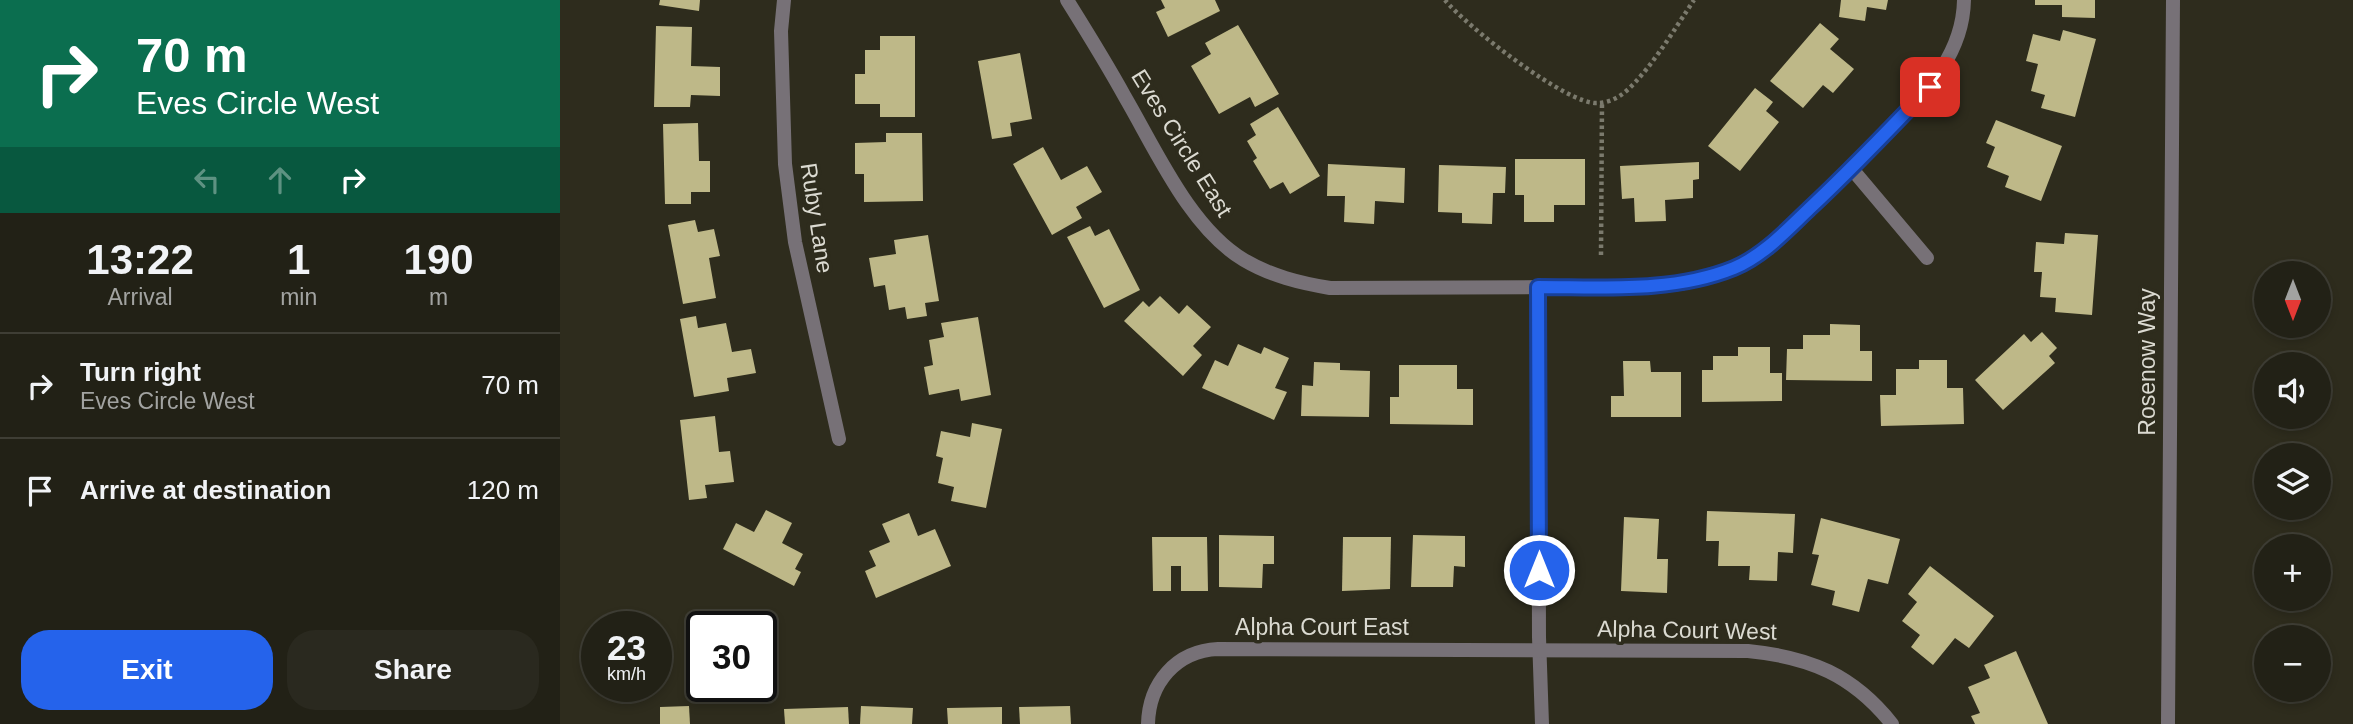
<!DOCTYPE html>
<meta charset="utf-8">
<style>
body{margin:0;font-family:Arial,sans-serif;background:#2a291f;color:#f1f3f6;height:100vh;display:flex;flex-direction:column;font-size:26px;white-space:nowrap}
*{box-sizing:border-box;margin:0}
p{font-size:23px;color:#a2a3a1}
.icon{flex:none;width:38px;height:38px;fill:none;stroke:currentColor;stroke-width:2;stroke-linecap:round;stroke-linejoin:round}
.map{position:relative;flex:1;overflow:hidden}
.sheet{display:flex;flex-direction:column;background:#222116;width:560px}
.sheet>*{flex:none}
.guide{background:#0b6e4f;color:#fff;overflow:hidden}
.needle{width:46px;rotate:180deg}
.controls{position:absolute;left:1694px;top:261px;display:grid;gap:14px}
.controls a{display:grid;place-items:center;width:77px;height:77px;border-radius:50%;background:#222116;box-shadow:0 4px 10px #0003,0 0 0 2px #3f3e35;font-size:35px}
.speed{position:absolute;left:21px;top:611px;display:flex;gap:14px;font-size:35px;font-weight:700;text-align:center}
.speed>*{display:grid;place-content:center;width:91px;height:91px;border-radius:50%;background:#222116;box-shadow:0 4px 10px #0003,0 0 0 2px #3f3e35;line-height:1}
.speed small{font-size:18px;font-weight:400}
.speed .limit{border:4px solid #111;border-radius:10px;background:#fff;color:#111}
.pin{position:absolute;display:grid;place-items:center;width:60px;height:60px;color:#fff;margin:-30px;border-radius:14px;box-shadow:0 4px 10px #0006}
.me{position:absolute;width:77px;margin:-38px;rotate:0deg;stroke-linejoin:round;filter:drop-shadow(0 0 5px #0008)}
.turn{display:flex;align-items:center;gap:24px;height:147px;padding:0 21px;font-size:32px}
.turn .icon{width:91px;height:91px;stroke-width:2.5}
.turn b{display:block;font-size:49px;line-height:60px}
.lanes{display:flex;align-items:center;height:66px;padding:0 21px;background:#0003;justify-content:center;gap:35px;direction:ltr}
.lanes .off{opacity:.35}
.eta{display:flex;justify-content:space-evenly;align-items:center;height:119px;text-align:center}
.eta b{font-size:42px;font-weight:700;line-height:49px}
.primary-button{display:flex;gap:14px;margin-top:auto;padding:14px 21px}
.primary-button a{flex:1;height:80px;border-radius:28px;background:#2563eb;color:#fff;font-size:28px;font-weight:700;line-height:80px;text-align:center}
.primary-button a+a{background:#2a291f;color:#f1f3f6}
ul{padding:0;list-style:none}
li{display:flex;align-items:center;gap:21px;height:105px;padding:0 21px;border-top:2px solid #3f3e35}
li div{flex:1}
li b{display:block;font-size:26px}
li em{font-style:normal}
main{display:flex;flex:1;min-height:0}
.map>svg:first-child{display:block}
.building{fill:#beb888}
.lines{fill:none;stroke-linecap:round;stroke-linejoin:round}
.path{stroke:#7b7a6d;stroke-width:4.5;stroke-dasharray:3.5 3.5;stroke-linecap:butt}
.minor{stroke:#777177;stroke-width:14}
.route-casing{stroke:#184099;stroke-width:18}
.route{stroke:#2563eb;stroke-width:12}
.labels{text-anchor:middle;stroke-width:7;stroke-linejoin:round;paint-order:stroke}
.street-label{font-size:23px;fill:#dbdad1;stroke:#2e2c1d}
</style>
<main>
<section class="sheet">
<div class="guide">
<div class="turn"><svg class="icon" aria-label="right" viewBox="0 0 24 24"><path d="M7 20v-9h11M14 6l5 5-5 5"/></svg><div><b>70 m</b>Eves Circle West</div></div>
<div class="lanes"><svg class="icon off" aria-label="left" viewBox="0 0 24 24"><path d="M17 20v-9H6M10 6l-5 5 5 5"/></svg><svg class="icon off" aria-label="ahead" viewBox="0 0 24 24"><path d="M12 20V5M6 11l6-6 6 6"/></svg><svg class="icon" aria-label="right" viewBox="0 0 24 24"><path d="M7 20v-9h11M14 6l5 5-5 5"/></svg></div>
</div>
<div class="eta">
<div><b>13:22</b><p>Arrival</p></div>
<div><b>1</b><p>min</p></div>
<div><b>190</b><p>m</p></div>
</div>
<ul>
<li><svg class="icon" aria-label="right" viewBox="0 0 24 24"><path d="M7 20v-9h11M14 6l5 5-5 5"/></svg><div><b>Turn right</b><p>Eves Circle West</p></div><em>70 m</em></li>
<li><svg class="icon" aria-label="arrive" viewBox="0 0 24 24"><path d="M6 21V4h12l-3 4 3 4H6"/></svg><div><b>Arrive at destination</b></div><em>120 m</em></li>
</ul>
<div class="primary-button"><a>Exit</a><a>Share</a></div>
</section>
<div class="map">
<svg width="1793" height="724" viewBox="0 0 1793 724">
<rect width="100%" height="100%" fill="#2e2c1d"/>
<g class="building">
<polygon points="100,0 140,0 139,11 99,5"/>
<polygon points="601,0 655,0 660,11 608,37 596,12 605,8"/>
<polygon points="1281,0 1328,0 1326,10 1307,7 1305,21 1279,17"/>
<polygon points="1475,0 1535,0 1535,18 1502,17 1502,5 1475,5"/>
<polygon points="1260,23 1279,39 1270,49 1294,69 1273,93 1263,85 1243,108 1210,81"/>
<polygon points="678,25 719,94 695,107 690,97 659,114 631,66 651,54 645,43"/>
<polygon points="96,26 132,27 131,66 160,67 160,96 131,95 130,107 94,107"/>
<polygon points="1503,30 1536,39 1515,117 1481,108 1485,95 1471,91 1478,64 1466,61 1473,34 1500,41"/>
<polygon points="320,36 355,36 355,117 320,117 320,104 295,104 295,74 305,74 305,50 320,50"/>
<polygon points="460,53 472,119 450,123 452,136 432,139 418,61"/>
<polygon points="1195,88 1213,102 1206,111 1219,122 1180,171 1148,146"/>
<polygon points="718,107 760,176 730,194 723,182 710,189 693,161 697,158 687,141 696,135 690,124"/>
<polygon points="1436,120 1502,146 1481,201 1445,187 1449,176 1427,167 1435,147 1426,143"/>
<polygon points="138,123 139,161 150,161 150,192 131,192 131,204 105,204 103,124"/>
<polygon points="326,133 362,133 363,201 304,202 304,174 295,174 295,143 326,142"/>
<polygon points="483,147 501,180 527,166 542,192 516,207 522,218 492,235 453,164"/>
<polygon points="955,159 1025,159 1025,205 994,205 994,222 964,222 964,195 955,195"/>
<polygon points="1139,162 1139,179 1133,180 1133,198 1105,200 1106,221 1075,222 1074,198 1062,199 1060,166"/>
<polygon points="768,164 845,168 844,203 815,201 814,224 784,222 785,196 767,196"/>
<polygon points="879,165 946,167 945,193 933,193 932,224 902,223 902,213 878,212"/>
<polygon points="135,220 138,232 154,229 160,256 149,258 156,298 123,304 108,225"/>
<polygon points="530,226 535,236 549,229 580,290 544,308 507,237"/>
<polygon points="1505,233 1538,235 1532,315 1495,312 1496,298 1480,297 1482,272 1474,272 1476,242 1504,244"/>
<polygon points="368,235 379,301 365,303 367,316 347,319 345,307 329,310 325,285 314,287 309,258 336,254 334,240"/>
<polygon points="600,296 619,314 627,305 651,327 633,346 642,355 623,376 564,321 583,301 589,307"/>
<polygon points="136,316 138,328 166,323 172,352 191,349 196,373 167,378 169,391 134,397 120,319"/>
<polygon points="418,317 431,395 401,401 399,389 369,395 364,367 373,365 369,340 384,337 381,323"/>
<polygon points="1270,324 1300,325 1300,351 1312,351 1312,381 1226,380 1227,349 1243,349 1243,335 1270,335"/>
<polygon points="1482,332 1497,348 1489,356 1495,363 1443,410 1415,380 1464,334 1471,342"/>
<polygon points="678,344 701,354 704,347 729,358 715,388 727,392 714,420 642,388 655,360 668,366"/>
<polygon points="1178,347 1210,347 1210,373 1222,373 1222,401 1142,402 1142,370 1153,370 1153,356 1178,356"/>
<polygon points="1359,360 1387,360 1387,388 1403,388 1404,424 1321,426 1320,395 1336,395 1336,369 1359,369"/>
<polygon points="1063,361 1090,361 1091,372 1121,372 1121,417 1051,417 1051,396 1064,396"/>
<polygon points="754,362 780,363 780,370 810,371 809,417 741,416 742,385 753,386"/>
<polygon points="839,365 897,365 897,389 913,389 913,425 830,424 830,397 839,397"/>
<polygon points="155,416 159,452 170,451 174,482 145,485 147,498 129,500 120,420"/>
<polygon points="412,423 442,429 426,508 391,501 394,487 378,483 383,458 376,456 381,431 410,437"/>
<polygon points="206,510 232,523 222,543 243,554 235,569 241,572 234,586 163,549 176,523 194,532"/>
<polygon points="1147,511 1235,514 1233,553 1218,552 1217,581 1189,580 1190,566 1158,566 1159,541 1146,541"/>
<polygon points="349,513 358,536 375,529 391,566 316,598 305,571 316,566 309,551 330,542 322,524"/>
<polygon points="1064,517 1099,519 1097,559 1108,559 1107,593 1061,591"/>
<polygon points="1261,518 1340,539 1328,584 1308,579 1299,612 1272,605 1275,591 1251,585 1259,555 1252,554"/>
<polygon points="659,535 714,536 714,564 703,564 702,588 659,587"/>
<polygon points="853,535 905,536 905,567 894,566 893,587 851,587"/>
<polygon points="592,537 647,537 648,591 621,591 621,566 611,566 611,591 593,591"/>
<polygon points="783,537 831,537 830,589 782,591"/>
<polygon points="1370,566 1434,616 1409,648 1395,638 1373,665 1351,647 1360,635 1342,621 1357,602 1348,594"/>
<polygon points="1456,651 1488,724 1415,724 1411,716 1420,713 1408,687 1430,678 1424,665"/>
<polygon points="129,706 130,724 100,724 100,707"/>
<polygon points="301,706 353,708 352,724 300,724"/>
<polygon points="510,706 511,724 460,724 459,707"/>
<polygon points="288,707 289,724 225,724 224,709"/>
<polygon points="442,707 442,724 388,724 387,708"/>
</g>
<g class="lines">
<g class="path">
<path d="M885,0C905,25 1008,106 1038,103C1043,103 1050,101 1054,99C1080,88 1117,25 1134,0"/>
<polyline points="1041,255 1042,102"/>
</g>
<g class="minor">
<polyline points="224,0 221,31 225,164 235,242 279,439"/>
<path d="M507,0C527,32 547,64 565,97C596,150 630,228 684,260C711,276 740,283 770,288C845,287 919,288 993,287C1053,287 1121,294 1176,267C1203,254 1225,231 1247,211C1273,187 1298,163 1322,137C1360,97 1403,59 1404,0"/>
<polyline points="1292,169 1367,258"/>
<polyline points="978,287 979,637 982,724"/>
<path d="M588,724C589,683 616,651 658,649L1188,651C1250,657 1293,675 1332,724"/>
<polyline points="1608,724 1613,0"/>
</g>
</g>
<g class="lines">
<g class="route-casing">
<path id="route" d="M979,570L978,287C1043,287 1112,293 1174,268C1203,256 1227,230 1249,209C1291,170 1330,129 1370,87"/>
</g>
<use href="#route" class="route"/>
</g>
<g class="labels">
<g class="street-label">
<text transform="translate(622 143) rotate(58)" y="8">Eves Circle East</text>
<text transform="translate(257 218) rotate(81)" y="8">Ruby Lane</text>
<text transform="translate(1587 362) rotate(-90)" y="8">Rosenow Way</text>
<text x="762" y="635">Alpha Court East</text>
<text transform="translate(1127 630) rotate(1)" y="8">Alpha Court West</text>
</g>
</g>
</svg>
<div class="controls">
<a><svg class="needle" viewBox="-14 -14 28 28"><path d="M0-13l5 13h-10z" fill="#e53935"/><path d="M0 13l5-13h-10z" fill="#a2a3a1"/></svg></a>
<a><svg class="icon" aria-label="sound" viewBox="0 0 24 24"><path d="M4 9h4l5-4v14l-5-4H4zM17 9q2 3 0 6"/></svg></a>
<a><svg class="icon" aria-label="layers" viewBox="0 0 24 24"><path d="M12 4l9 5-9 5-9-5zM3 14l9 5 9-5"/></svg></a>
<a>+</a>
<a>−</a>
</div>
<div class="speed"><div>23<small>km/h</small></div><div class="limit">30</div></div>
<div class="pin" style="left:1370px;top:87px;background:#d93025"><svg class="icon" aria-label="arrive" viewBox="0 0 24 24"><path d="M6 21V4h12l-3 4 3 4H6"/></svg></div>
<svg class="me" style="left:979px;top:570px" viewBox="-20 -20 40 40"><circle r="17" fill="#2563eb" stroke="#fff" stroke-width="3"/><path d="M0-11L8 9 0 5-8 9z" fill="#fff"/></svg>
</div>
</main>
